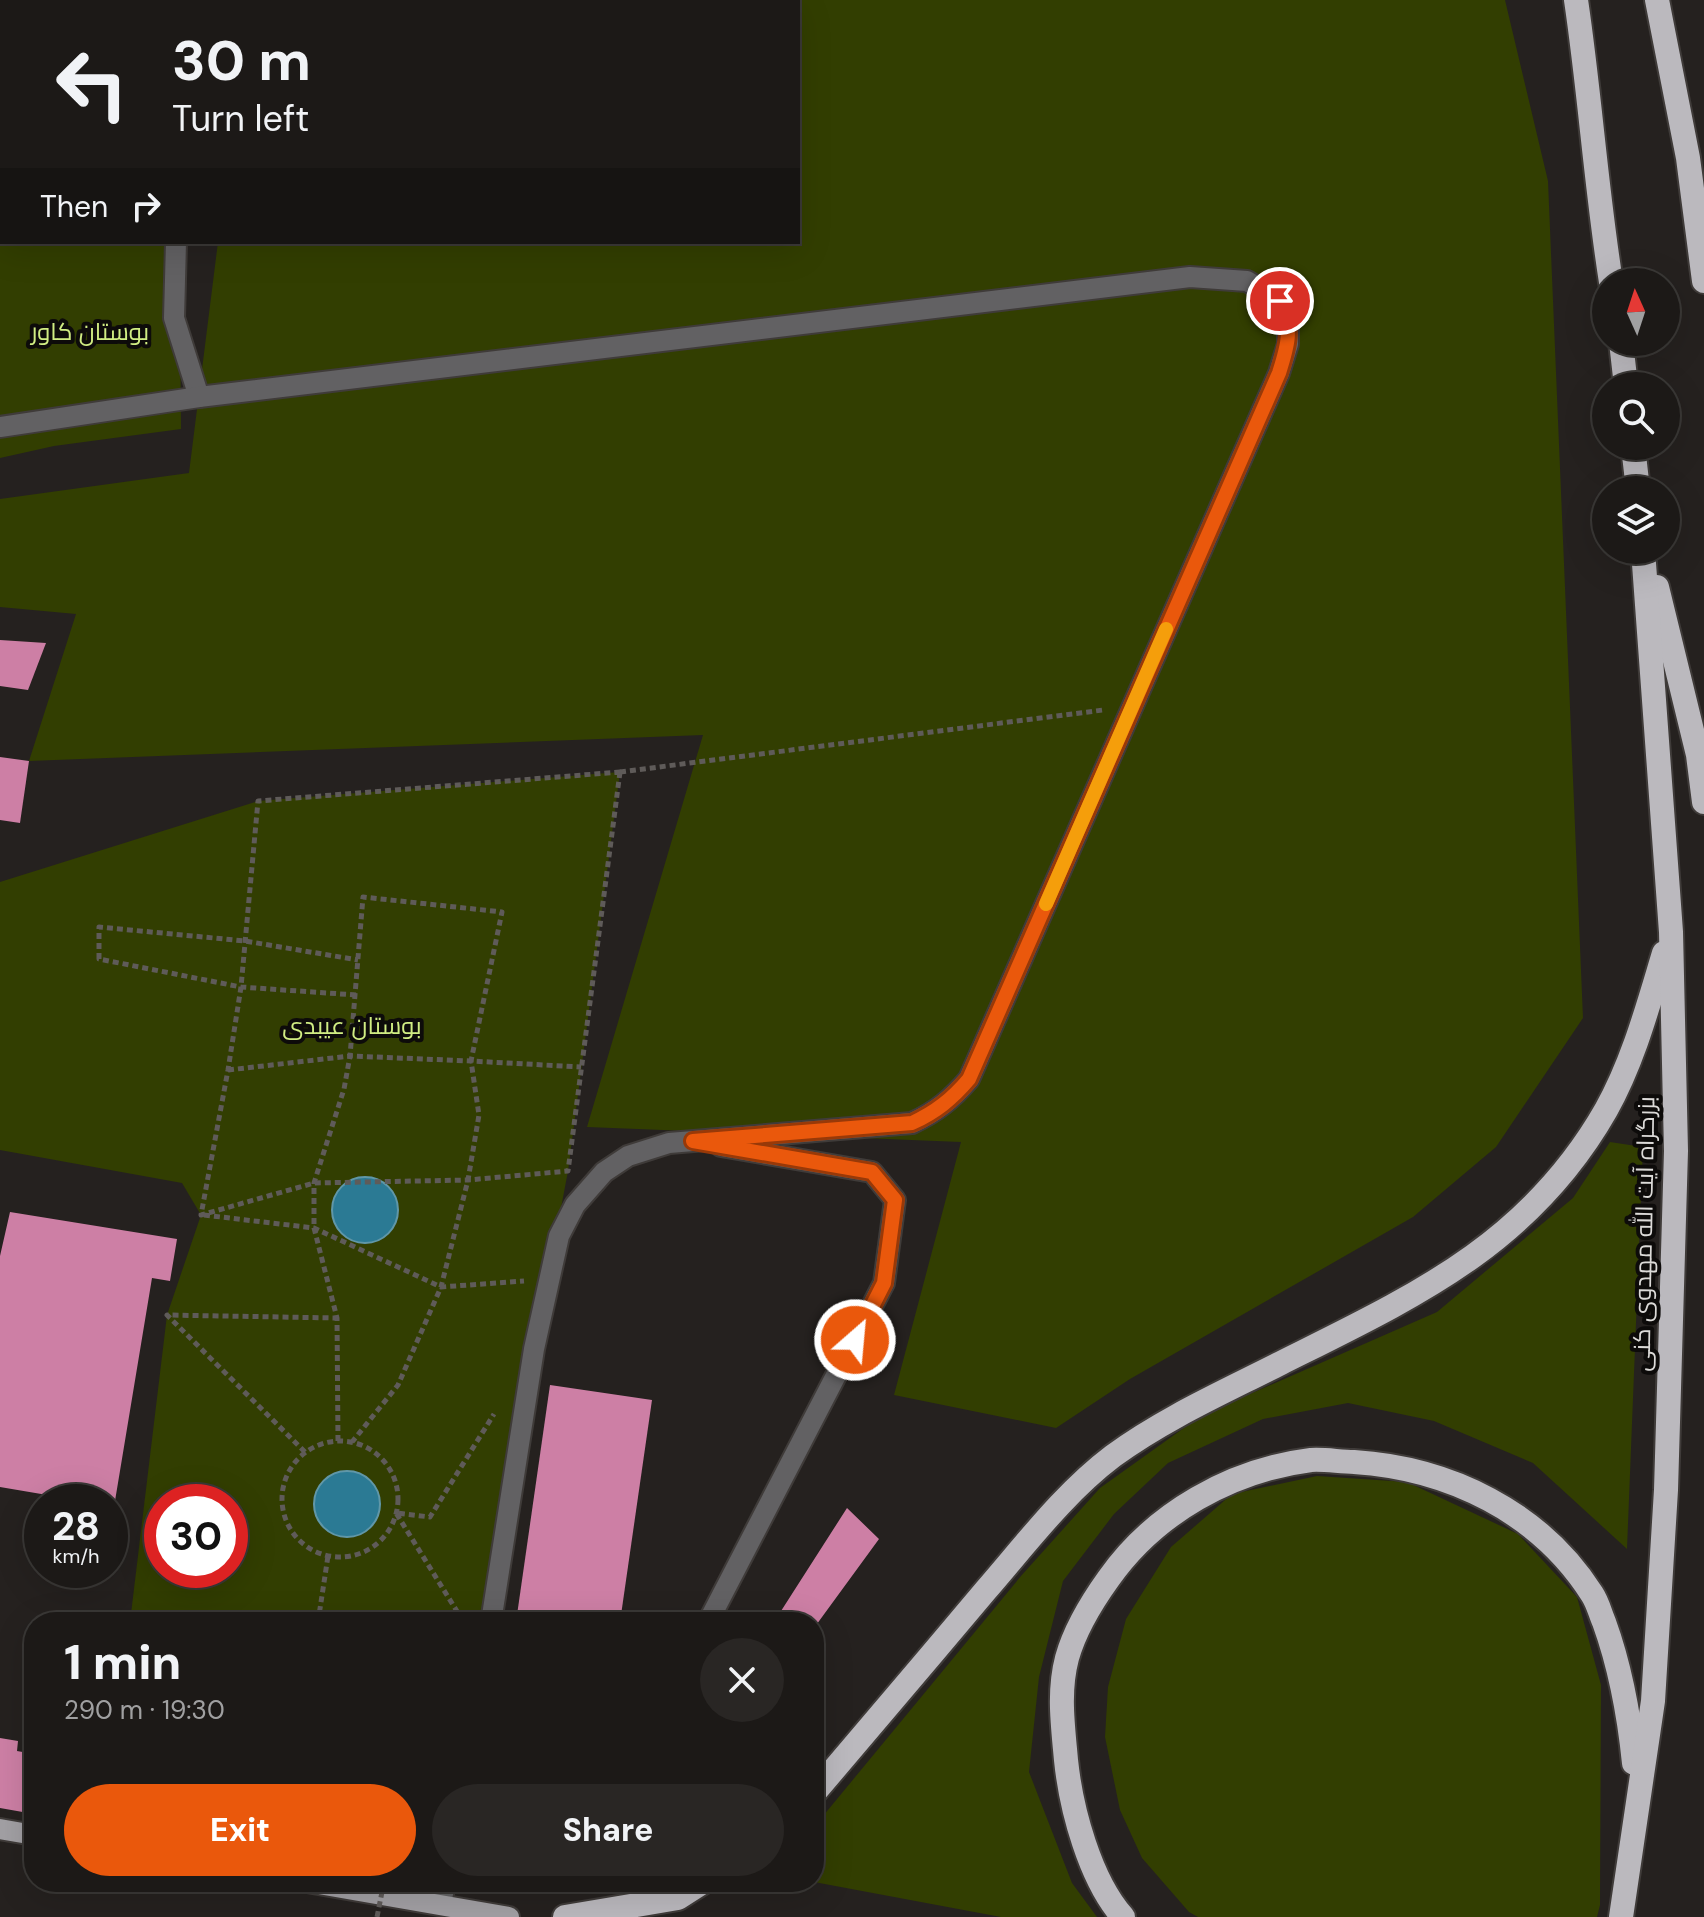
<!DOCTYPE html>
<meta charset="utf-8">
<style>
body{margin:0;font-family:"DM Sans",Cairo,sans-serif;background:#292624;color:#f1f3f6;height:100vh;display:flex;flex-direction:column;font-size:30px;white-space:nowrap}
*{box-sizing:border-box;margin:0}
p{font-size:26px;color:#a0a0a1}
.icon{flex:none;width:44px;height:44px;fill:none;stroke:currentColor;stroke-width:2;stroke-linecap:round;stroke-linejoin:round}
.map{position:relative;flex:1;overflow:hidden}
.side{position:absolute;left:24px;top:1612px;width:800px;height:280px;display:flex;flex-direction:column;background:#1c1917;border-radius:32px;box-shadow:0 8px 32px #0002,0 0 0 2px #3a3836}
.side>*{flex:none}
.banner{position:absolute;left:0px;top:0px;width:800px;height:244px;box-shadow:0 8px 32px #0002,0 0 0 2px #3a3836;background:#1c1917;color:#f1f3f6;overflow:hidden}
.needle{width:52px;rotate:357deg}
.tools{position:absolute;left:1592px;top:268px;display:grid;gap:16px}
.tools a{display:grid;place-items:center;width:88px;height:88px;border-radius:50%;background:#1c1917;box-shadow:0 8px 32px #0002,0 0 0 2px #3a3836;font-size:40px}
.speed{position:absolute;left:24px;top:1484px;display:flex;gap:16px;font-size:40px;font-weight:700;text-align:center}
.speed>*{display:grid;place-content:center;width:104px;height:104px;border-radius:50%;background:#1c1917;box-shadow:0 8px 32px #0002,0 0 0 2px #3a3836;line-height:1}
.speed small{font-size:20px;font-weight:400}
.speed .limit{border:12px solid #d22;background:#fff;color:#111}
.pin{position:absolute;display:grid;place-items:center;width:68px;height:68px;color:#fff;margin:-34px;border:4px solid #fff;border-radius:50%;box-shadow:0 2px 8px #0007}
.me{position:absolute;width:88px;margin:-44px;rotate:27deg;stroke-linejoin:round;filter:drop-shadow(0 0 6px #0008)}
.turn{display:flex;align-items:center;gap:28px;height:168px;padding:0 40px;font-size:36px}
.turn .icon{width:104px;height:104px;stroke-width:2.5}
.turn b{display:block;font-size:56px;line-height:68px}
.then{display:flex;align-items:center;height:76px;padding:0 40px;background:#0003;gap:16px;font-size:30px}
.round{display:grid;place-items:center;flex:none;width:84px;height:84px;border-radius:42px;background:#292624}
.headline{display:flex;align-items:center;justify-content:space-between;height:136px;padding:0 40px}
h1{font-size:48px;font-weight:800;line-height:60px}
.cta{display:flex;gap:16px;margin-top:auto;padding:16px 40px}
.cta a{flex:1;height:92px;border-radius:48px;background:#ea580c;color:#fff;font-size:32px;font-weight:800;line-height:92px;text-align:center}
.cta a+a{background:#292624;color:#f1f3f6}
.map>svg:first-child{display:block}
.green{fill:#323e01;fill-rule:evenodd}
.water{fill:#2b7a94;stroke:#6097a8;stroke-width:2}
.building{fill:#cd7fa5}
.lines{fill:none;stroke-linecap:round;stroke-linejoin:round}
.minor-casing{stroke:#3f3b39;stroke-width:24}
.major-casing{stroke:#3f3b39;stroke-width:24}
.highway-casing{stroke:#3f3b39;stroke-width:28}
.path{stroke:#5f5b59;stroke-width:5;stroke-dasharray:6 4;stroke-linecap:butt}
.minor{stroke:#626163;stroke-width:20}
.major{stroke:#a2a0a4;stroke-width:20}
.highway{stroke:#bbb9be;stroke-width:24}
.path-bridge{stroke:#5f5b59;stroke-width:5;stroke-dasharray:6 4;stroke-linecap:butt}
.route-casing{stroke:#983908;stroke-width:20}
.route{stroke:#ea580c;stroke-width:14}
.slow{stroke:#f59e0b;stroke-width:14}
.labels{text-anchor:middle;stroke-width:8;stroke-linejoin:round;paint-order:stroke}
.park-label{font-size:24px;fill:#d1ed83;stroke:#0d0b0a}
.street-label{font-size:24px;fill:#dcdad8;stroke:#0d0b0a}
</style>
<div class="map">
<svg width="1704" height="1917" viewBox="0 0 1704 1917">
<rect width="100%" height="100%" fill="#25211f"/>
<g class="green">
<polygon points="0,0 210,0 2,2 2,242 187,242 180,313 181,429 54,446 0,458"/>
<polygon points="249,0 1505,0 1548,181 1583,1018 1496,1147 1413,1217 1130,1379 1056,1428 894,1395 961,1142 587,1127 703,735 29,761 76,614 0,607 0,499 189,473 218,242 798,242 798,2 248,2"/>
<path d="M620,772L568,1171L483,1622H130L167,1315L201,1215L182,1183L0,1150V882L258,801ZM162,1502H230V1570H162Z"/>
<polygon points="1610,1142 1643,1147 1627,1549 1533,1463 1434,1421 1348,1403 1263,1419 1168,1463 1114,1514 1063,1581 1039,1677 1029,1772 1072,1883 1097,1917 1001,1917 814,1882 814,1823 823,1816 1021,1576 1100,1488 1202,1415 1437,1312 1573,1198"/>
<polygon points="1317,1476 1407,1482 1518,1534 1577,1597 1601,1685 1600,1905 1597,1917 1198,1917 1189,1912 1142,1858 1120,1810 1105,1737 1108,1687 1126,1619 1171,1547 1232,1494"/>
</g>
<g class="water">
<circle cx="365" cy="1210" r="33"/>
<circle cx="347" cy="1504" r="33"/>
</g>
<g class="building">
<polygon points="0,640 46,643 28,690 0,686"/>
<polygon points="0,757 29,761 20,823 0,820"/>
<polygon points="10,1212 177,1239 170,1281 152,1278 112,1519 110,1502 52,1502 53,1496 0,1487 0,1256"/>
<polygon points="550,1385 652,1400 620,1622 516,1622"/>
<polygon points="847,1508 879,1539 814,1628 814,1622 774,1622"/>
<polygon points="0,1738 18,1741 17,1751 34,1754 34,1814 0,1808"/>
</g>
<g class="lines">
<g class="minor-casing">
<g id="minor">
<polyline points="195,2 195,0"/>
<polyline points="176,242 174,318 199,397"/>
<path d="M0,427L199,397L1190,277L1247,281L1280,301L1288,319V344L1279,373L969,1079C952,1099 936,1112 912,1123L669,1143L628,1156L604,1172L575,1205L559,1236L534,1349L491,1622"/>
<polyline points="708,1622 884,1283 895,1200 872,1172 721,1146"/>
<polyline points="441,1905 445,1882"/>
</g>
</g>
<g class="major-casing">
<g id="major">
<polyline points="0,1829 34,1835"/>
<polyline points="307,1882 509,1917"/>
</g>
</g>
<g class="highway-casing">
<g id="highway">
<path d="M1576,0C1590,94 1596,188 1611,282"/>
<polyline points="1657,0 1688,158 1704,281"/>
<polyline points="1621,342 1626,386"/>
<polyline points="1633,446 1638,490"/>
<polyline points="1657,587 1698,755 1704,802"/>
<path d="M814,1793C871,1726 929,1658 986,1590C1026,1544 1064,1493 1113,1456C1165,1418 1224,1392 1281,1363C1413,1297 1529,1245 1606,1110C1633,1062 1648,1006 1664,953"/>
<polyline points="565,1917 678,1898 703,1882"/>
<path d="M1123,1917C1090,1880 1071,1809 1066,1760C1063,1726 1058,1692 1067,1658C1075,1629 1091,1603 1109,1578C1155,1513 1231,1470 1311,1460C1325,1459 1340,1462 1354,1462C1449,1468 1540,1512 1592,1594C1598,1603 1600,1613 1604,1622C1621,1669 1629,1714 1634,1763"/>
<polyline points="1621,1917 1653,1701 1666,1490 1676,1151 1671,932 1643,550"/>
</g>
</g>
<g class="path">
<polygon points="620,772 568,1171 468,1180 314,1183 201,1215 228,1070 241,987 258,801"/>
<polyline points="620,772 1103,710"/>
<polyline points="356,995 241,987 99,959 99,927 245,941 358,960"/>
<polyline points="228,1070 350,1056 363,897 502,912 471,1061 581,1067"/>
<polyline points="204,1215 314,1228 441,1287 524,1281"/>
<polyline points="338,1441 337,1318 314,1228 314,1183 344,1089 350,1056 471,1061 479,1115 468,1180 441,1287 398,1385 352,1442"/>
<circle cx="340" cy="1499" r="58"/>
<polyline points="305,1452 167,1315 337,1318"/>
<polyline points="463,1621 396,1513 430,1517 494,1414"/>
<polyline points="318,1622 328,1556"/>
</g>
<use href="#minor" class="minor"/>
<use href="#major" class="major"/>
<use href="#highway" class="highway"/>
<polyline class="path-bridge" points="377,1917 384,1882"/>
</g>
<g class="lines">
<g class="route-casing">
<path id="route" d="M855,1340L884,1283L895,1200L872,1172L693,1141L912,1123C936,1112 952,1099 969,1079L1279,373C1288,345 1293,329 1280,301"/>
</g>
<use href="#route" class="route"/>
<polyline class="slow" points="1046,904 1166,629"/>
</g>
<g class="labels">
<g class="park-label">
<text x="90" y="340">بوستان کاور</text>
<text x="352" y="1034">بوستان عیبدی</text>
</g>
<g class="street-label">
<text transform="translate(1644 1234) rotate(-89)" y="8">بزرگراه آیت الله مهدوی کنی</text>
</g>
</g>
</svg>
<div class="tools">
<a><svg class="needle" viewBox="-14 -14 28 28"><path d="M0-13l5 13h-10z" fill="#e53935"/><path d="M0 13l5-13h-10z" fill="#a0a0a1"/></svg></a>
<a><svg class="icon" aria-label="search" viewBox="0 0 24 24"><circle cx="10" cy="10" r="6"/><path d="M15 15l6 6"/></svg></a>
<a><svg class="icon" aria-label="layers" viewBox="0 0 24 24"><path d="M12 4l9 5-9 5-9-5zM3 14l9 5 9-5"/></svg></a>
</div>
<div class="speed"><div>28<small>km/h</small></div><div class="limit">30</div></div>
<div class="pin" style="left:1280px;top:301px;background:#d93025"><svg class="icon" aria-label="arrive" viewBox="0 0 24 24"><path d="M6 21V4h12l-3 4 3 4H6"/></svg></div>
<svg class="me" style="left:855px;top:1340px" viewBox="-20 -20 40 40"><circle r="17" fill="#ea580c" stroke="#fff" stroke-width="3"/><path d="M0-11L8 9 0 5-8 9z" fill="#fff"/></svg>
<div class="banner">
<div class="turn"><svg class="icon" aria-label="left" viewBox="0 0 24 24"><path d="M17 20v-9H6M10 6l-5 5 5 5"/></svg><div><b>30 m</b>Turn left</div></div>
<div class="then">Then<svg class="icon" aria-label="right" viewBox="0 0 24 24"><path d="M7 20v-9h11M14 6l5 5-5 5"/></svg></div>
</div>
<section class="side">
<div class="headline"><div><h1>1 min</h1><p>290 m · 19:30</p></div><a class="round"><svg class="icon" aria-label="close" viewBox="0 0 24 24"><path d="M6 6l12 12M18 6L6 18"/></svg></a></div>
<div class="cta"><a>Exit</a><a>Share</a></div>
</section>
</div>
